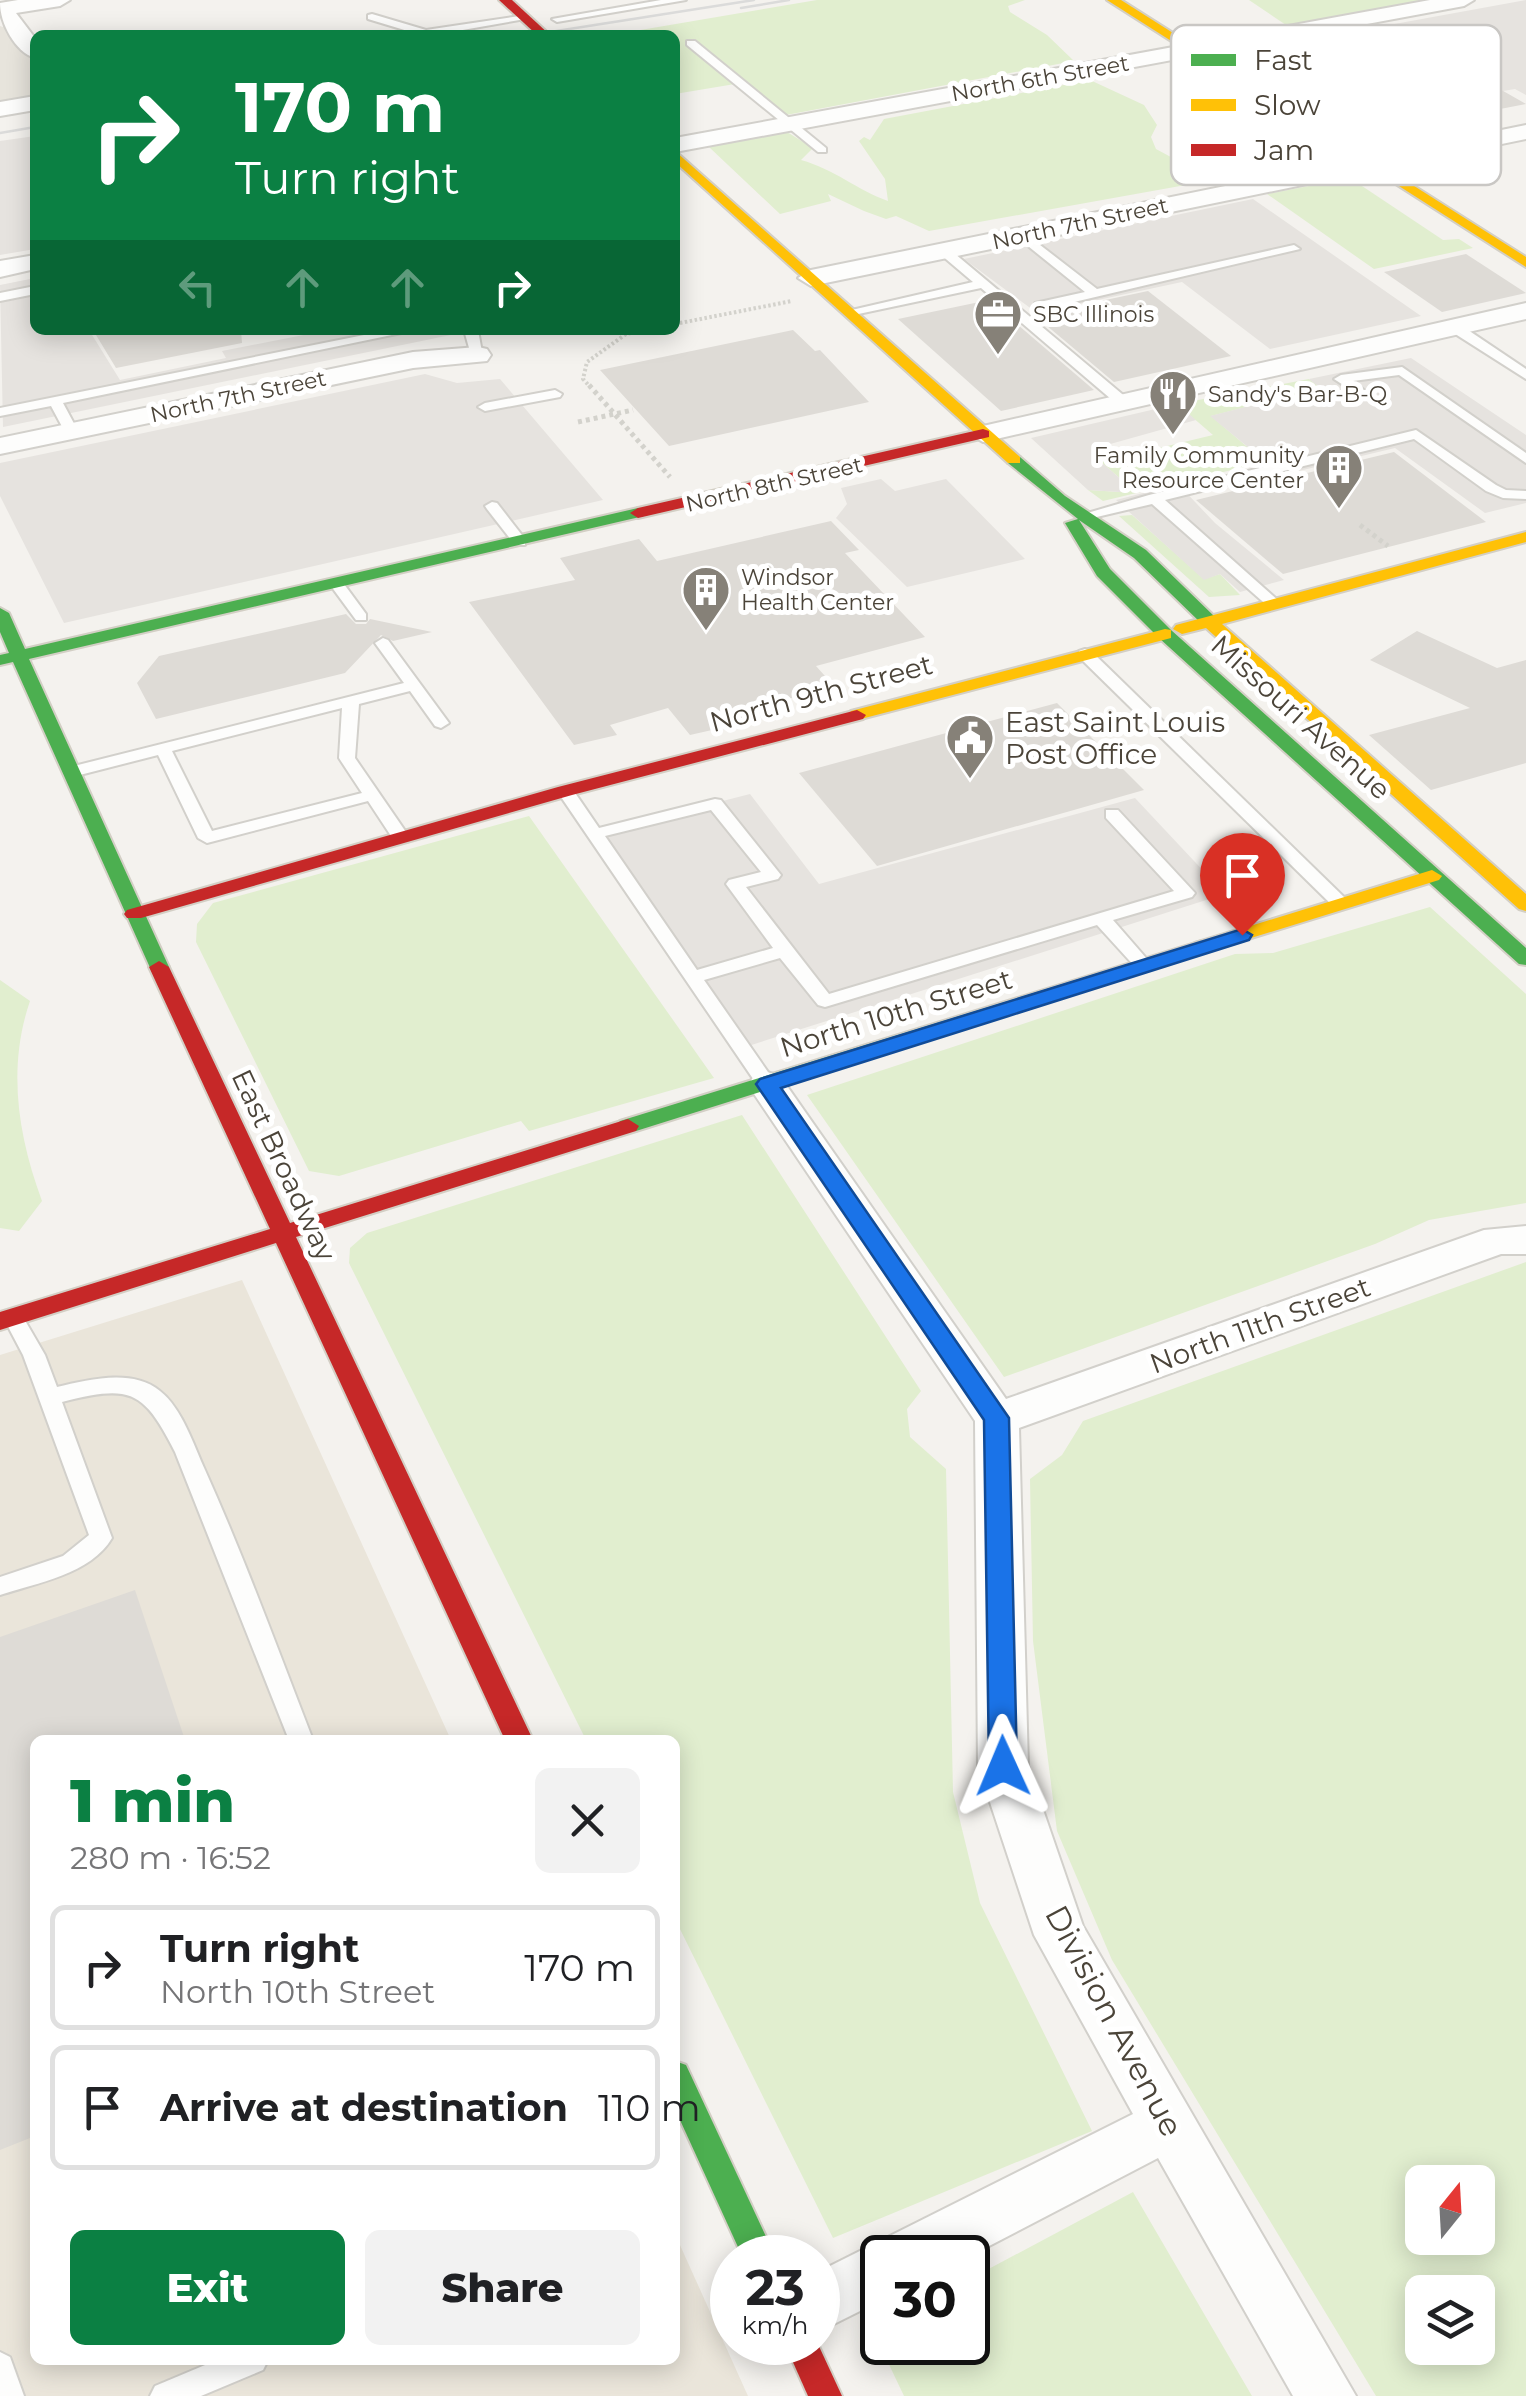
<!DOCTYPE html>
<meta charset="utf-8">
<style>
body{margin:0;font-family:Montserrat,sans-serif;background:#f2f2f2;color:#202124;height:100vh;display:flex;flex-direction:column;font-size:38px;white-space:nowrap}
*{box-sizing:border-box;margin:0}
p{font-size:32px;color:#757577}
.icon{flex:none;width:55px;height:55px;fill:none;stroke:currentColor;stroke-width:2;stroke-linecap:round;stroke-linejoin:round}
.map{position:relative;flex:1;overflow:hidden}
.details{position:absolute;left:30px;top:1735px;width:650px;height:630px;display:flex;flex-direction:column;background:#fff;border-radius:15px;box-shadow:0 5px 25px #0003}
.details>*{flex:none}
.guide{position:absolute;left:30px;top:30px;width:650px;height:305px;border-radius:15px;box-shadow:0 5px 25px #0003;background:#0b8043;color:#fff;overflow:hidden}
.needle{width:65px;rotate:18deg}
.tools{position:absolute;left:1405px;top:2165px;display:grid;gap:20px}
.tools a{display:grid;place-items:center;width:90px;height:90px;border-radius:15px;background:#fff;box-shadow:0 5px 25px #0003;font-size:50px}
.speed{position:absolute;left:710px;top:2235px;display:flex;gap:20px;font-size:50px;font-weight:700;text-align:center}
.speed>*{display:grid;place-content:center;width:130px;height:130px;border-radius:50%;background:#fff;box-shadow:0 5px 25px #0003;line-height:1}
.speed small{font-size:25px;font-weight:400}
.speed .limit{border:5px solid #111;border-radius:15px;background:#fff;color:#111}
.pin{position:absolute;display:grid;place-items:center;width:85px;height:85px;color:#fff;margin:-102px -42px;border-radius:50% 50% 50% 0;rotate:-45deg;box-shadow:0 0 10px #0007}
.pin .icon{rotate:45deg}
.me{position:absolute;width:110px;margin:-55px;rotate:359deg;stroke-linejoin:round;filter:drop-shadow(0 0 8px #0008)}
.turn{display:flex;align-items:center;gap:35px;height:210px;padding:0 40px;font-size:45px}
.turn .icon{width:130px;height:130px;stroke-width:2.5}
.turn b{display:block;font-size:70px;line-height:85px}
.lanes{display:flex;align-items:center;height:95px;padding:0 40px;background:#0003;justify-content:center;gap:50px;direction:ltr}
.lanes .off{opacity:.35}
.round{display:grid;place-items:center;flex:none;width:105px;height:105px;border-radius:15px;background:#f2f2f2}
.headline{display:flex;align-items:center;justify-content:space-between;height:170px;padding:0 40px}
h1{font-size:60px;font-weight:800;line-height:75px;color:#0b8043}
.button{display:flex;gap:20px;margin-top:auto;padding:20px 40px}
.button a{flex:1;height:115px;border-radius:15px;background:#0b8043;color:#fff;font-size:40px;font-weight:800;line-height:115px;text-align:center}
.button a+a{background:#f2f2f2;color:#202124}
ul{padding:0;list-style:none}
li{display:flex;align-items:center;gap:30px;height:125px;margin:0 20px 15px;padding:0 20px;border:5px solid #e0e0e0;border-radius:15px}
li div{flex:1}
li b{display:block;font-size:38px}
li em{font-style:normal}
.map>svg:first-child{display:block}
.residential{fill:#e7e4dc}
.education{fill:#eae5da}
.green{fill:#e1eecf;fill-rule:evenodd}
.parking{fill:#e6e3df}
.building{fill:#dedbd6}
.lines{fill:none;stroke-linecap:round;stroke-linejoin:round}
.lane-casing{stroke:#d2d0cb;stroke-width:4}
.street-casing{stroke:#d2d0cb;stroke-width:4}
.fast-casing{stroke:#d3cfc5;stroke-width:4}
.slow-casing{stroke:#d3cfc5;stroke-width:4}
.jam-casing{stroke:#d3cfc5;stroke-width:4}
.path-far1{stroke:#d3d2cc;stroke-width:4;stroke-dasharray:2.5 2.5;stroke-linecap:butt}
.path{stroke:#d3d2cc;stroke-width:5;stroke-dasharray:4 4;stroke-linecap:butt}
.lane{fill:#fdfdfc;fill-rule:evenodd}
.street{fill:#fdfdfc;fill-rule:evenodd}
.fast{fill:#4caf50;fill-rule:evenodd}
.slow{fill:#ffc107;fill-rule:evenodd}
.jam{fill:#c62828;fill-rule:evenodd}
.tram{stroke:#dbdbda;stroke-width:2.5}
.route{fill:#1a73e8;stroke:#114b97;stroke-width:2.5}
.labels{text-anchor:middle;stroke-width:10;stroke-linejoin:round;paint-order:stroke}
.far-street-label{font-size:22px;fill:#4b4439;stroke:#fff}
.far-poi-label{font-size:22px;fill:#4b4439;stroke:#fff;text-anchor:start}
.street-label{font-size:28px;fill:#4b4439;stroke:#fff}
.poi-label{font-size:28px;fill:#4b4439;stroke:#fff;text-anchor:start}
.near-street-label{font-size:32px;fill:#4b4439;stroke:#fff}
.key{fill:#fff;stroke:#c9c7c4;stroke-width:2.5}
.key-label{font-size:28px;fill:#4b4439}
</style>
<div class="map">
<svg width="1526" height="2396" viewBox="0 0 1526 2396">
<rect width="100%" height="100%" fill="#f4f2ee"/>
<polygon class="residential" points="0,26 9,29 35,64 35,97 0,102"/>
<polygon class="education" points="242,1280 451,1740 35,1740 35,2360 675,2360 675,2234 748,2396 0,2396 0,1355"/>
<g class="green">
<polygon points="817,0 1025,0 1008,6 1010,12 1047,35 1074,61 786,115 719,67 719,73 735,84 675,94 675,35 611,35"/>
<polygon points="1249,0 1424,0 1286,25"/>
<path d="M1090,80L1144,105L1157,125L1151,137L1156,149L1206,176L1208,181L929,231L896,216L886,219L864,211L828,194L831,201L780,214L709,147L787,132L813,148L801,160C834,169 857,190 888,201L885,179L859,141L864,137L870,140L884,119Z"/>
<polygon points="1350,178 1443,240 1459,239 1473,248 1374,269 1267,194"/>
<polygon points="1309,379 1321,388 1211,416 1265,462 1103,501 1088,490 1120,492 1130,487 1101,462 1213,435 1177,404"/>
<polygon points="1132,515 1204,579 1220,574 1240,595 1209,597 1119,516"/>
<polygon points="529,816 714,1078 529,1131 521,1121 339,1176 309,1171 196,942 197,924 213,903"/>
<polygon points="1430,907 1526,994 1526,1203 1429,1220 1375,1244 1004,1377 807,1095 1235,954 1273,953"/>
<path d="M0,980L30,1001C7,1068 18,1136 42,1201L19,1231L0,1228Z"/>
<polygon points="742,1115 921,1391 907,1409 910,1437 946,1469 953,1792 980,1903 1092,2131 833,2238 675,1919 675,1740 586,1740 349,1263 350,1248 367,1233"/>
<path d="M1526,1262V2396H1376L1112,1960L1057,1831L1033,1641L1030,1479L1062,1455L1083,1421ZM1422,2182H1478V2238H1422ZM1422,2292H1478V2348H1422Z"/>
<polygon points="1133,2192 1252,2396 904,2396 873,2331 882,2326 882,2342 968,2342 968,2280"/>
</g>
<g class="parking">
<polygon points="1526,0 1526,95 1515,89 1503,91 1378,27"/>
<polygon points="35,136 35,249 0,255 0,141"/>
<polygon points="1253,199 1421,316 1270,349 1182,282 1037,313 964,259"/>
<polygon points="35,278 35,330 89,330 120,380 226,358 222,351 329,330 475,330 3,427 0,285"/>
<polygon points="1411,358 1526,435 1526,503 1485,513 1395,448 1282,475 1210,416 1320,388 1309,379"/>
<polygon points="425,374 457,383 500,379 603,500 64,623 0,496 0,463"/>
<polygon points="1177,404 1196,420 1096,448 1093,455 1131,488 1120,492 1088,490 1031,438"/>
<polygon points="881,479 895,491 946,479 1025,559 907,587 836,518 847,504 841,488"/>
<polygon points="1178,484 1215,523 1284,580 1240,592 1220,574 1204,580 1116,500"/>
<polygon points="750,794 819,884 1135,798 1225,894 742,1048 594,834"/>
</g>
<g class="building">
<polygon points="1396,36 1412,39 1526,104 1469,115 1447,103 1369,117 1303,82 1310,80 1296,72 1369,57 1349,45"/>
<polygon points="1466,254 1526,293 1442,312 1384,272"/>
<polygon points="1148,291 1231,356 1114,382 1034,315"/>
<polygon points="989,300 1094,390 1001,411 898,319"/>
<polygon points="93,330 241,330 242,343 116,368"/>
<polygon points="793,330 815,351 820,350 869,402 669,446 600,370"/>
<polygon points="1394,452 1486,522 1283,574 1196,500"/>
<polygon points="831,521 859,550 845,553 925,637 816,666 833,685 750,711 756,720 690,735 668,708 610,725 617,735 574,745 469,602 575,580 560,558 639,539 657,561"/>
<polygon points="346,614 356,624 366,624 370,619 432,632 393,641 381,635 345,673 156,719 137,683 159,656"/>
<polygon points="1417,631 1497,668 1526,660 1526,763 1431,790 1369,735 1470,708 1370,660"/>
<polygon points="1057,703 1144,790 877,866 799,773"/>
<polygon points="135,1590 185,1740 35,1740 35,2136 0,2150 0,1637"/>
</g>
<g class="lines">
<g class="lane-casing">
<g id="lane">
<polygon points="661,0 686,0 557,22 552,19"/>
<polygon points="372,14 426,30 526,15 531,18 434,35 421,35 368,19 368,15"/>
<polygon points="687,41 695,41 826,148 826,152 818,152 687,45"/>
<polygon points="1022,231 1097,289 1294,245 1300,249 1040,310 1034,306 1035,303 1085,292 1018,238 1018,232"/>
<polygon points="940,248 948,248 1128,399 1128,405 1118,405 981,288 849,316 843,312 973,282 940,254"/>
<polygon points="35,286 35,294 0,301 0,293"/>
<polygon points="1449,324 1459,324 1526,369 1526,379 1449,330"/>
<polygon points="389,330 416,330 63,403 78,431 71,435 66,434 51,406 0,416 0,408"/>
<polygon points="464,330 478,330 483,358 471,355"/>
<polygon points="1402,367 1526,453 1526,463 1399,375 1353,381 1364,390 1357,394 1334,379 1341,375"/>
<polygon points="555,390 562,394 560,397 485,411 478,407 485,403"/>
<polygon points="1416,430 1496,485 1506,490 1526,491 1526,499 1503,498 1486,491 1414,439 1165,500 1280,602 1280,608 1270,608 1152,504 1084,520 1077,516 1149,495"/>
<polygon points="492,502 497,503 525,539 525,545 515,545 487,509 485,506"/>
<polygon points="336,578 341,580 366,614 366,620 356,620 331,586 328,583"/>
<path d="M383,638L388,640L449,723L441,728L435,726L410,691L359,704L355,758L410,838L407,842H395L368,801L207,843L198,838L158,755L72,777L64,772L66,768L404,683L375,643ZM342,708L339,758L362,793L212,831L172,751Z"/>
<polygon points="1085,649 1091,651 1347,900 1350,904 1347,908 1335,908 1079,657 1079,651"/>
<path d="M565,786L571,787L599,828L715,799L721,800L781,875L778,879L746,887L829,994L1174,891L1106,818V810H1118L1195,893L1192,897L1113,920L1153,966L1144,972L1138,970L1097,925L825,1007L818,1005L780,958L704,980L777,1085L767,1091L760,1089L557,791ZM711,810L761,872L729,880L726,884L773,948L697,970L605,836Z"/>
<path d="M13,1309L20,1312L23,1317L45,1355L57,1387C88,1380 132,1368 160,1391C182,1408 194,1446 205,1470C245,1559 278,1650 313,1740H289L175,1452C143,1389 130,1385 62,1402L112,1538C91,1574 37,1583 0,1595V1577L63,1556L89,1535L23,1355L3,1317L6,1312Z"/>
<polygon points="0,2352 10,2357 24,2396 0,2396"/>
<polygon points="217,2360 268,2360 263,2370 201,2396 150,2396 155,2386"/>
</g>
</g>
<g class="street-casing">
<g id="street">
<path d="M18,0H70L60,6L16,13L35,38V58C15,52 0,23 0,3Z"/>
<polygon points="1430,0 1474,0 1464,6 675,152 675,138"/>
<polygon points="35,96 35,110 0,116 0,102"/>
<polygon points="1526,125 1526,139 811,286 798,278 811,270"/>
<polygon points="35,255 35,269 0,277 0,261"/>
<polygon points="1526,303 1526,319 983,442 969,434 983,426"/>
<polygon points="478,347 487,349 491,355 487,361 413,368 0,454 0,438 413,352"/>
<polygon points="767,1072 780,1076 1006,1399 1484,1230 1526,1226 1526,1254 1501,1254 1019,1428 1028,1766 1083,1926 1356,2396 1293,2396 1158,2158 966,2258 882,2258 882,2300 818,2332 818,2272 1133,2114 1034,1935 978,1766 975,1421 748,1085 754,1076"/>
</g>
</g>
<g class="fast-casing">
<g id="fast">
<polygon points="1008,457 1020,457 1065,496 1146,550 1216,618 1216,626 1204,626 1134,558 1079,520 1110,569 1171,630 1526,948 1526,965 1519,964 1159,638 1097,576 1065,523 1078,519 1008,463"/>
<polygon points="638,508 646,513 644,516 29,659 169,967 159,973 152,972 13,662 0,665 0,655 9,653 0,632 0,608 9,613 25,649"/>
<polygon points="1202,941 1212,947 1209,951 636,1131 620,1131 617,1126 620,1121"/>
<polygon points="675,2061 686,2065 776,2258 743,2258 675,2109"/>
</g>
</g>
<g class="slow-casing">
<g id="slow">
<polygon points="1107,0 1121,0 1526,257 1526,267"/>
<polygon points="675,151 1020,457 1020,463 1008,463 675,162"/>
<polygon points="1526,532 1526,542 1222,624 1526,894 1526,911 1519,909 1206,628 1182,634 1173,629 1176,625"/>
<polygon points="1165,629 1171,630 1171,638 857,720 848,715 851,711"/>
<polygon points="1432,870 1442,876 1439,880 1209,951 1202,953 1192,947 1195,943"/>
</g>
</g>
<g class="jam-casing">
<g id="jam">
<polygon points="499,0 512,0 550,35 537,35"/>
<polygon points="983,429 989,431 989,437 638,518 630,513 638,508"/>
<polygon points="857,710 866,715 863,719 572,795 141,918 127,918 124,914 127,910 558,787"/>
<polygon points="159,961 169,967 290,1223 628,1119 639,1126 636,1131 296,1237 533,1740 505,1740 276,1243 0,1330 0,1312 270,1229 149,967"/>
<polygon points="784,2342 817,2342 842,2396 808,2396"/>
</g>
</g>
<g class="path-far1">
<polyline points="675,324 792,301"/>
<polyline points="591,388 583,379 587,362 626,334 646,330"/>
</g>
<g class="path">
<polyline points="589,385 670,477"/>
<polyline points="578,422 633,410"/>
<polyline points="1360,525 1388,546"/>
</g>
<use href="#lane" class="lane"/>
<use href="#street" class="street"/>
<use href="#fast" class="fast"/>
<use href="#slow" class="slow"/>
<use href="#jam" class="jam"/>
<g class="tram">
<polyline points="741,8 789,0"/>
<polyline points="531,35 754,0"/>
<polyline points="0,133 35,127"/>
</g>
</g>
<polygon class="route" points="1242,929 1252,935 1249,940 781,1088 1009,1418 1017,1766 1013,1774 993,1774 989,1766 984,1420 756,1084 760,1079"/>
<defs>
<g id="office-pin" transform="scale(2.5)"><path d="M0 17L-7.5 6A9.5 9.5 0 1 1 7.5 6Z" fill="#868178" stroke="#fff"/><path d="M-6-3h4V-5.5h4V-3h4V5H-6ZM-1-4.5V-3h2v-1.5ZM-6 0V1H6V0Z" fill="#fff"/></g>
<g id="restaurant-pin" transform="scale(2.5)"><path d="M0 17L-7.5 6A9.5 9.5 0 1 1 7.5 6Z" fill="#868178" stroke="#fff"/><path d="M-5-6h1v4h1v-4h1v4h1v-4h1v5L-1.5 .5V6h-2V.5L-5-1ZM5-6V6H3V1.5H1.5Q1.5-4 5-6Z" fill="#fff"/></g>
<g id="building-pin" transform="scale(2.5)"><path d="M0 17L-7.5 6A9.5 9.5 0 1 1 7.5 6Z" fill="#868178" stroke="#fff"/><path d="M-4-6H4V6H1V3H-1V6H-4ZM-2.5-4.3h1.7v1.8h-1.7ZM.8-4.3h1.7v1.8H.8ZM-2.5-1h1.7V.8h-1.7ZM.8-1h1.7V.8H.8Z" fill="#fff"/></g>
<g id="civic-pin" transform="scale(2.5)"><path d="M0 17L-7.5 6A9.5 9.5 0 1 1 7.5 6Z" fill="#868178" stroke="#fff"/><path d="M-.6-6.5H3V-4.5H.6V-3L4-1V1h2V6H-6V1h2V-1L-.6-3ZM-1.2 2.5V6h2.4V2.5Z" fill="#fff"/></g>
</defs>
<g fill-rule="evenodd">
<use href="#office-pin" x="998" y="314"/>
<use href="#restaurant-pin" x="1173" y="394"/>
<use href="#building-pin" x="1339" y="468"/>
<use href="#building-pin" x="706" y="590"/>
<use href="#civic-pin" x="970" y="738"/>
</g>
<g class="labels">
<g class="far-street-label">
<text transform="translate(1040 78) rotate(-10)" y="8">North 6th Street</text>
<text transform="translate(1080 223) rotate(-12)" y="8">North 7th Street</text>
<text transform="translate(238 396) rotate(-12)" y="8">North 7th Street</text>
<text transform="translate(774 484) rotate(-13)" y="8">North 8th Street</text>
</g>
<g class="far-poi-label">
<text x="1033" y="322">SBC Illinois</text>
<text x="1208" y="402">Sandy's Bar-B-Q</text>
<text x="1304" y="463" text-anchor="end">Family Community<tspan x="1304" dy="25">Resource Center</tspan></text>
<text x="741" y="585">Windsor<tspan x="741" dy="25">Health Center</tspan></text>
</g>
<g class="street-label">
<text transform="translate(821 693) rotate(-15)" y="10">North 9th Street</text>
<text transform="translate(1301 717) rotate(42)" y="10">Missouri Avenue</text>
<text transform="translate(896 1013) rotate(-17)" y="10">North 10th Street</text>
<text transform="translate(284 1165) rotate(65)" y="10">East Broadway</text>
<text transform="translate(1260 1325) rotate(-20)" y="10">North 11th Street</text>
</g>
<g class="poi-label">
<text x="1005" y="732">East Saint Louis<tspan x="1005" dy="32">Post Office</tspan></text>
</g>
<g class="near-street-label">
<text transform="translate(1114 2021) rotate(62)" y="11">Division Avenue</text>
</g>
</g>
<rect x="1171" y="25" width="330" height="160" rx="15" class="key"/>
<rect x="1191" y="54" width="45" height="12" fill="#4caf50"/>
<rect x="1191" y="99" width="45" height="12" fill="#ffc107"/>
<rect x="1191" y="144" width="45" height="12" fill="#c62828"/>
<g class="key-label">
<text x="1254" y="70">Fast</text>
<text x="1254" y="115">Slow</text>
<text x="1254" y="160">Jam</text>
</g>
</svg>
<div class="tools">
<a><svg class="needle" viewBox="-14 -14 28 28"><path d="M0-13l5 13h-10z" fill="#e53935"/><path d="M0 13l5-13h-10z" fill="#757577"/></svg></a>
<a><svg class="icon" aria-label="layers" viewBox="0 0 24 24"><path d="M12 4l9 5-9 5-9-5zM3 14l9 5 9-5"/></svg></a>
</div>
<div class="speed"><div>23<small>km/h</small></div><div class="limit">30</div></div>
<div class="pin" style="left:1242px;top:935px;background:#d93025"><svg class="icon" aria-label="arrive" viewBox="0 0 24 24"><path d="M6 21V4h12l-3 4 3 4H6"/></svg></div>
<svg class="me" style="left:1003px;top:1766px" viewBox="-20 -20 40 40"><path d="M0-17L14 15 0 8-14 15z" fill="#1a73e8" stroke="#fff" stroke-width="4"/></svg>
<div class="guide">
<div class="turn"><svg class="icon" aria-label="right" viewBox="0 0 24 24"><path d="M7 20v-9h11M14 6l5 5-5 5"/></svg><div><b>170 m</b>Turn right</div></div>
<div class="lanes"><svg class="icon off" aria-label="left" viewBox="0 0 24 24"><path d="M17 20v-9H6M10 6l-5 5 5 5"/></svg><svg class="icon off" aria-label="ahead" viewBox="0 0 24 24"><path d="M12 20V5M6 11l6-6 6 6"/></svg><svg class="icon off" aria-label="ahead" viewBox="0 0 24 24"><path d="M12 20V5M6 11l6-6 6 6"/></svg><svg class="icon" aria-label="right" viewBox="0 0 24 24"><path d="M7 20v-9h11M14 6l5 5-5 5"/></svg></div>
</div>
<section class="details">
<div class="headline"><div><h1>1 min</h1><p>280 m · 16:52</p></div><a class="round"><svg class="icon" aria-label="close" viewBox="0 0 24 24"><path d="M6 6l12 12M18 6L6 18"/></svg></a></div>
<ul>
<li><svg class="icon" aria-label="right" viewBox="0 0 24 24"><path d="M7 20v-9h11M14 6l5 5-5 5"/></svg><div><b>Turn right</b><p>North 10th Street</p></div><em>170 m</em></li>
<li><svg class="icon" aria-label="arrive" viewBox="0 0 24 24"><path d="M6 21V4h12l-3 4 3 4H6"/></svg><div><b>Arrive at destination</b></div><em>110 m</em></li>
</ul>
<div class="button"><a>Exit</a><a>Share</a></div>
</section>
</div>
